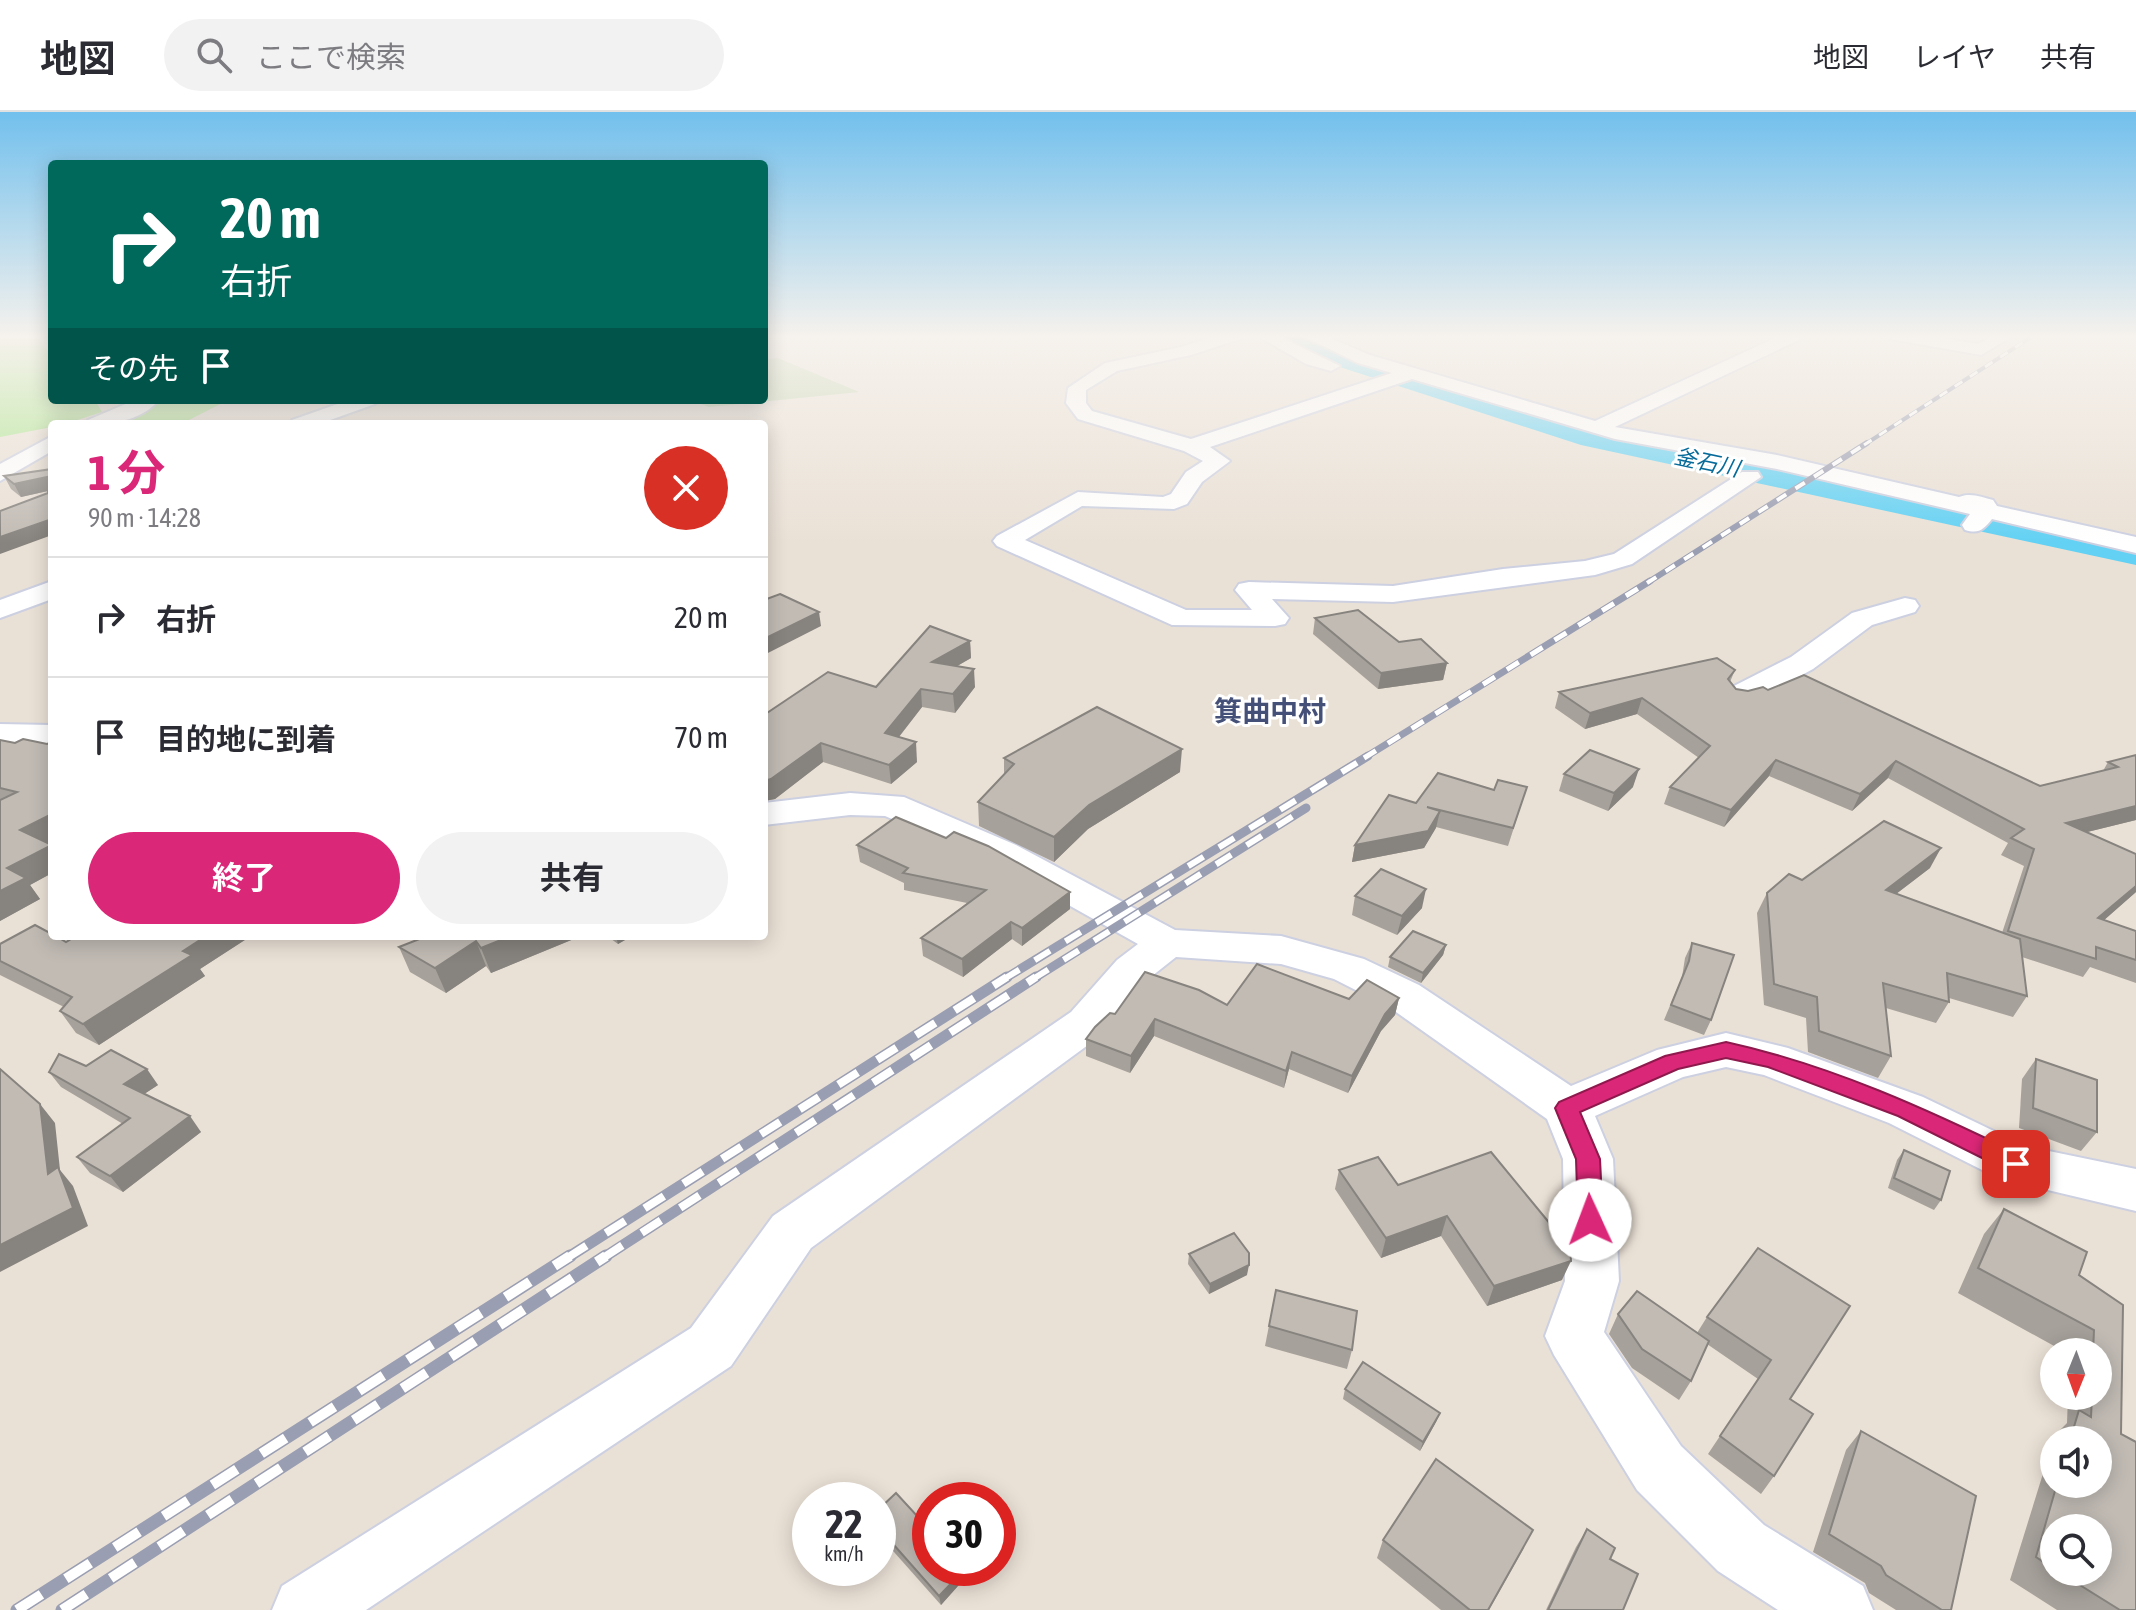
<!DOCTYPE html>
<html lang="ja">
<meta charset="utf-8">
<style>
body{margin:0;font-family:"Asap Condensed","Noto Sans JP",sans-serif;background:#f2f2f3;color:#2b2b33;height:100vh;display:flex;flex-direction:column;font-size:30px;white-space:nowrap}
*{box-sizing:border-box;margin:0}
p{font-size:26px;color:#7c7c81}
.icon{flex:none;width:44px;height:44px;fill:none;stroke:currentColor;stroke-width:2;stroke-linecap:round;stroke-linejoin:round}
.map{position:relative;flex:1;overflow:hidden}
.panel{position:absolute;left:48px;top:308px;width:720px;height:520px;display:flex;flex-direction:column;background:#fff;border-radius:8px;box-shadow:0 4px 20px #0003}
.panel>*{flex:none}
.banner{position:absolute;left:48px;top:48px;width:720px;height:244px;border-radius:8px;box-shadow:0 4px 20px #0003;background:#00695c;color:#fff;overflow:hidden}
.needle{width:52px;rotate:181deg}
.fabs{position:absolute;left:2040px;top:1226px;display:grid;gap:16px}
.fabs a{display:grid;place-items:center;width:72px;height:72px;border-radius:50%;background:#fff;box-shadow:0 4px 20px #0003;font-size:40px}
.speed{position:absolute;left:792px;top:1370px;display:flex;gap:16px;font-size:40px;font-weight:700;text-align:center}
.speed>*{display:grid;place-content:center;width:104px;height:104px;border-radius:50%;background:#fff;box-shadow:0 4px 20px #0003;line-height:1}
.speed small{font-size:20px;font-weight:400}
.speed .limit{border:12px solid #d22;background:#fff;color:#111}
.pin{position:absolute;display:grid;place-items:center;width:68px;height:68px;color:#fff;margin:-34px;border-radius:16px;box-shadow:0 4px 12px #0006}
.me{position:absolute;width:88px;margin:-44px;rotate:358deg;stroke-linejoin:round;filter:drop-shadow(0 0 6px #0008)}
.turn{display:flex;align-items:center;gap:28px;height:168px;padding:0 40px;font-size:36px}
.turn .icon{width:104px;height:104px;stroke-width:2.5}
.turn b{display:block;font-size:56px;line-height:68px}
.then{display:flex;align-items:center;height:76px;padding:0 40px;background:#0003;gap:16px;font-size:30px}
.round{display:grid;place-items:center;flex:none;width:84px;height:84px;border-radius:42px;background:#f2f2f3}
.head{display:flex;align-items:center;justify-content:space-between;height:136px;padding:0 40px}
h1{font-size:48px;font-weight:700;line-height:60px;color:#db2777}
.button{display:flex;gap:16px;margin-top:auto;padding:16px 40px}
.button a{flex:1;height:92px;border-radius:48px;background:#db2777;color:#fff;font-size:32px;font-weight:700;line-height:92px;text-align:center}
.button a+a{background:#f2f2f3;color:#2b2b33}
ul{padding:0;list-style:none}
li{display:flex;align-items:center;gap:24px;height:120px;padding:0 40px;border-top:2px solid #e1e1e2}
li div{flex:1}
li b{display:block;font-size:30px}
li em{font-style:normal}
header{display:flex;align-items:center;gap:48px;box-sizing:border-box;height:112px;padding:0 40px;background:#fff;border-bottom:2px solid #e1e1e2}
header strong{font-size:38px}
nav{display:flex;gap:44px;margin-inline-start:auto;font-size:28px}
.search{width:560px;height:72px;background:#f2f2f3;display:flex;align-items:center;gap:20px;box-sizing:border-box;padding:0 28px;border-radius:44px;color:#7c7c81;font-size:30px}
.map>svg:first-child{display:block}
.green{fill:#aee58f}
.cemetery{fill:#c1d5ad}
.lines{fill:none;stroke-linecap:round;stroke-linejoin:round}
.river{fill:#62d1f4;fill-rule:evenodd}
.street-casing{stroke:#ccd0e1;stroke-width:4}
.street{fill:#fff;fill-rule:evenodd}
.rail-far5-casing{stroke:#9a9eb2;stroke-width:4}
.rail-far4-casing{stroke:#9a9eb2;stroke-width:6}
.rail-far3-casing{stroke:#9a9eb2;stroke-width:7}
.rail-far2-casing{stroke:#9a9eb2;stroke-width:9}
.rail-far1-casing{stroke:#9a9eb2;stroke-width:11}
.rail-casing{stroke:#9a9eb2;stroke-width:13}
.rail-far5{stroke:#fff;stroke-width:3;stroke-dasharray:9;stroke-linecap:butt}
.rail-far4{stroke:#fff;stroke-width:4;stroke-dasharray:11;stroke-linecap:butt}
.rail-far3{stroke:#fff;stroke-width:5;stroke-dasharray:14;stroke-linecap:butt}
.rail-far2{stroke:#fff;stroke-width:6;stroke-dasharray:18;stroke-linecap:butt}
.rail-far1{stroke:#fff;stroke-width:8;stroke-dasharray:23;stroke-linecap:butt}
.rail{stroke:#fff;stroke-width:10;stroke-dasharray:29;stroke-linecap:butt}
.wall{fill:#a6a19b;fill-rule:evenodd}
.shaded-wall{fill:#87837e}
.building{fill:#c1bbb4;stroke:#87837e;stroke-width:2}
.route{fill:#db2777;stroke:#8e194d;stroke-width:2}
.labels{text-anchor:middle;stroke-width:6;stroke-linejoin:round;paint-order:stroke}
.far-water-label{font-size:22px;font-style:italic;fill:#076b9a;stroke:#fff}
.quarter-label{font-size:28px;font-weight:bold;fill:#455078;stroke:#fff}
</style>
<header>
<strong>地図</strong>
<div class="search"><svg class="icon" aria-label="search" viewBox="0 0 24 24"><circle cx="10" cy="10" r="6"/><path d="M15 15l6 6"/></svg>ここで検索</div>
<nav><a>地図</a><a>レイヤ</a><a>共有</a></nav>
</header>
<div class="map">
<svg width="2136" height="1498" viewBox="0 0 2136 1498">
<rect width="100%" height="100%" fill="#eae1d6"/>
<g class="green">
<polygon points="39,227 52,244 52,288 95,288 102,300 65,312 52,312 52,315 0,325 0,227"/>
<polygon points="151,288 228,288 187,309 192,312 106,312 125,305"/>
</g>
<polygon class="cemetery" points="778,246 859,280 709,295 690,288 764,288 764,247"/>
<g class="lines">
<polygon class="river" points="1274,222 1308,222 1332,234 1385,252 1600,317 2136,427 2136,453 1581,333 1312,246 1278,228"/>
<g class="street-casing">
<g id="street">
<path d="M1221,222H1245L1243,226L1191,243L1117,259L1086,278V291L1092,299L1191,327L1392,261L1358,251L1299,222H1321L1370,243L1595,309L1784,222H1805L1803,226L1615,315L1777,343L1959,385C1970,380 1982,385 1993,388L1997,394L2136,425V441L1992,407C1983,418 1979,422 1965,418L1962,413L1970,402L1777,357L1615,327L1412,267L1210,335L1230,349L1202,370L1187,392L1174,397L1082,394L1025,428L1186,498H1252L1235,478L1239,472L1249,470L1393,474L1503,457L1585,449L1614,442L1742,360H1758L1761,365L1632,452L1595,463L1393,490L1272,487L1289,506L1285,512L1275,514L1172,513L997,434L993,429L997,424L1078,380L1163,385L1171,382L1186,360L1203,349L1184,339L1078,307L1066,291L1068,276L1105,251L1181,235Z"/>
<polygon points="1254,222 1274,222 1340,254 1331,259 1306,252"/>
<polygon points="1882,222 1917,222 1978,232 1996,222 2016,222 1981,243 1890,227"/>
<path d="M135,288H159C140,310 111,312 85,312L88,308Z"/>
<polygon points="349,288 378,288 375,292 319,312 289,312 292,308"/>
<polygon points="52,324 52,339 0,369 0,352"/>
<polygon points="52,469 52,487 0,506 0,488"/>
<polygon points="1905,486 1915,488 1919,494 1915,500 1872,513 1813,557 1752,590 1741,592 1730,590 1725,583 1730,576 1791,545 1852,501"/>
<polygon points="0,612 52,613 52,633 0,632"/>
<polygon points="850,681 904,685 1016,733 1175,818 1281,824 1364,847 1419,873 1571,974 1657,938 1726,921 1788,936 1923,985 2025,1034 2136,1057 2136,1099 1998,1066 1889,1011 1764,963 1726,955 1683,965 1595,1004 1613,1047 1619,1169 1604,1220 1681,1334 1764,1413 1863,1474 1873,1498 1778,1498 1718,1459 1637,1378 1554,1243 1545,1224 1565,1169 1563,1047 1547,1007 1389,895 1334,867 1281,852 1176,845 1147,868 1103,922 811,1136 731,1254 366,1498 272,1498 282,1474 691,1216 773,1104 1071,900 1117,848 1138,832 990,749 885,704 850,703 764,713 764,691"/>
</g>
</g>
<use href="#street" class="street"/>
<g class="rail-far5-casing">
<polyline id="rail-far5" points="1864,333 2036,222"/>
</g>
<g class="rail-far4-casing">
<polyline id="rail-far4" points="1647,471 1867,331"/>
</g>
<g class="rail-far3-casing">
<polyline id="rail-far3" points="1364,646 1650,469"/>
</g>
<g class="rail-far2-casing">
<g id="rail-far2">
<polyline points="1004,867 1368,644"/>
<polyline points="1033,867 1306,696"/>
</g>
</g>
<g class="rail-far1-casing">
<g id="rail-far1">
<polyline points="567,1146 1007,865"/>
<polyline points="603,1146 1036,865"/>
</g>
</g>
<g class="rail-casing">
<g id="rail">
<polyline points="17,1498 570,1144"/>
<polyline points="62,1498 606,1144"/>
</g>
</g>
<use href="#rail-far5" class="rail-far5"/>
<use href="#rail-far4" class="rail-far4"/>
<use href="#rail-far3" class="rail-far3"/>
<use href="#rail-far2" class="rail-far2"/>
<use href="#rail-far1" class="rail-far1"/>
<use href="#rail" class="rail"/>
</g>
<g class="wall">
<polygon points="52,357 52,423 48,379 21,385 11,377 4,364"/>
<polygon points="1315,506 1399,530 1447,551 1443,568 1378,577 1313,522"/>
<polygon points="970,529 971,546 957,554 975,575 955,601 922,595 899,625 917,650 891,672 823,650 775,687 764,689 876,575"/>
<polygon points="1735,558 1730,570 1736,577 1748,579 1768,578 2040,674 2103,659 2108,650 2136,643 2136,708 2087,720 2136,742 2136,780 2104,808 2136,819 2136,871 2090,855 2083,865 2022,845 2027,884 2013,905 1949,886 1949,890 1936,911 1886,896 1891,944 1878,966 1808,940 1806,906 1764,893 1757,801 1767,781 1802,768 1930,756 1896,782 2002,821 2024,754 2001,743 2008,731 1888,666 1852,699 1769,664 1724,715 1664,692 1670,675 1699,646 1637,602 1585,617 1555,596 1559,580"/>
<polygon points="0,628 48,731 52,734 52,761 30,773 40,787 0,809"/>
<polygon points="1004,646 1180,660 1088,717 1054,750 979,714 978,690 1004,662"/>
<polygon points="1564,662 1633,675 1608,699 1559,679"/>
<polygon points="1527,675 1508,734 1436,715 1424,736 1352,750 1355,733 1416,691 1494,678"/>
<polygon points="857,733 1070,780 1070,797 1022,834 1012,827 963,865 923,844 921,826 967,791 904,778 904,771 860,750"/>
<polygon points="1355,784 1422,796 1397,823 1352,803"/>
<polygon points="76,824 251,824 200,857 205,864 99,933 76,921 60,899 64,895 0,863 0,832 66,830"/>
<polygon points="427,824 581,824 491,861 486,854 446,881 410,860 399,835"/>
<polygon points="607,824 632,824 618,832"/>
<polygon points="1692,831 1711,908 1704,923 1664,908 1682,865 1685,846"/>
<polygon points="1446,833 1443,843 1421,871 1388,855 1390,845"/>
<polygon points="1399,886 1395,903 1381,919 1348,981 1289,957 1284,976 1154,924 1130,961 1086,944 1086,927 1115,902 1227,893"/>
<polygon points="2036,947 2097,1020 2081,1039 2019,1016 2022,967"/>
<polygon points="86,954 158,973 144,982 201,1020 123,1080 90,1061 77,1045 123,1012 61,975 49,960"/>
<polygon points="1904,1038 1941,1088 1934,1098 1888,1076 1897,1048"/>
<polygon points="1339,1058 1398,1073 1562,1168 1487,1194 1441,1124 1381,1146 1335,1077"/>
<path d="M2004,1097L2079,1163L2121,1322L2136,1498H2057L2010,1468L2055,1323L2067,1311L2068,1284H2098V1240H2065L1958,1181L1984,1122ZM2054,1328H2098V1372H2054ZM2054,1416L2098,1460H2054Z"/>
<polygon points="1758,1136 1790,1287 1774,1364 1761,1382 1708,1342 1758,1267 1707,1232 1691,1269 1679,1288 1632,1256 1609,1222 1618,1202 1697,1221 1707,1205"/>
<polygon points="1189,1142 1247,1163 1209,1182 1188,1152"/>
<polygon points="1276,1178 1352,1238 1347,1257 1265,1234"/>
<polygon points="1345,1277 1440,1301 1436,1310 1420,1339 1343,1287"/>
<polygon points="1861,1319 1951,1498 1896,1498 1869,1481 1865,1471 1813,1440 1846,1338"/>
<polygon points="878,1398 965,1457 966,1465 941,1493 878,1422"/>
<polygon points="1587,1417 1610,1447 1623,1498 1546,1498 1576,1435"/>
<polygon points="1383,1428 1524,1436 1489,1498 1441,1498 1377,1446"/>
</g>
<g class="shaded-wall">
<polygon points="47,365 52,378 21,385 14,372"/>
<polygon points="52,407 52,423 0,442 0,425"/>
<polygon points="819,500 821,514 764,543 764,527"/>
<polygon points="970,529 971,546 933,568 932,550"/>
<polygon points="1447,551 1443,568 1378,577 1381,561"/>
<polygon points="974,557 975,575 955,601 953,582"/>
<polygon points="921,577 922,595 887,640 885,621"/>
<polygon points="1642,586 1637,602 1585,617 1590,601"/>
<polygon points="916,630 917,650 891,672 889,653"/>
<polygon points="821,631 823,650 775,687 764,689 764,669"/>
<polygon points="1182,637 1180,660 1088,717 1054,750 1054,725 1089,693"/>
<polygon points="1776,648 1769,664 1724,715 1731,698"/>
<polygon points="1896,649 1888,666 1852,699 1860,682"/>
<polygon points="1639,657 1633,675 1608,699 1614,681"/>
<polygon points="2136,694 2136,708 2055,728 2066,711"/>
<polygon points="1440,699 1436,716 1424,736 1352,750 1355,733"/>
<polygon points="52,702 52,729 34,739 20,718"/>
<polygon points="52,733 52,761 30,773 40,787 0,809 0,779 7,756"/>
<polygon points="1941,736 1930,756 1875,798 1886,778"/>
<polygon points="2136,774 2136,780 2086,824 2098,806"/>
<polygon points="1426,777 1422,796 1397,823 1402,804"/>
<polygon points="1070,780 1070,797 1022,834 1022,816"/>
<polygon points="1011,810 1012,827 963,865 962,847"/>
<polygon points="206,824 251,824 200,857 205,864 99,933 83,912 183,839"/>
<polygon points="511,824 581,824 491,861 481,836"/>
<polygon points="616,824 632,824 618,832"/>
<polygon points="476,829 486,854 446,881 435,856"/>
<polygon points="1446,833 1443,843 1421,871 1423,861"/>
<polygon points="1399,886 1395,903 1381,919 1348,981 1352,964 1385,902"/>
<polygon points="1155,907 1154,924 1130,961 1131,944"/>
<polygon points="1292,940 1289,957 1284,976 1286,959"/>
<polygon points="147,957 158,973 135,988 124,972"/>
<polygon points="40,992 55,1011 60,1058 73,1074 88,1114 0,1160 0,1133 48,1062"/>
<polygon points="190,1004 201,1020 123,1080 110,1064"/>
<polygon points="1447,1104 1441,1124 1381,1146 1386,1126"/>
<polygon points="1571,1149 1562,1168 1487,1194 1494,1174"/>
<polygon points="1249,1153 1247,1163 1209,1182 1210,1172"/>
<polygon points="1440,1301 1436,1310 1420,1339 1423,1330"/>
<polygon points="965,1457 966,1465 941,1493 939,1484"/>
</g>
<g class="building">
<polygon points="52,357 52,407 0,425 0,399 48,381 47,365 14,372 4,364"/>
<polygon points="780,482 819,500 764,527 764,488"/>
<polygon points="1358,498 1399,530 1421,527 1447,551 1381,561 1315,506"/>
<polygon points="930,514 970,529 932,550 974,557 953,582 921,577 885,621 916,630 889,653 821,631 771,667 764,669 764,603 828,560 876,575"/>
<polygon points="1717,546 1735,558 1728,567 1736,577 1748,579 1763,575 1768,578 1804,563 2040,674 2118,655 2108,650 2136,643 2136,694 2066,711 2136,742 2136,774 2098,806 2136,819 2136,848 2096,835 2096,847 2008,819 2034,737 2011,726 2024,717 1896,649 1860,682 1776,648 1731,698 1670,675 1710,634 1642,586 1590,601 1559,580"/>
<polygon points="1097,595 1182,637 1089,693 1054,725 978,690 1014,652 1004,646"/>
<polygon points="23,627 47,632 52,630 52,702 20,718 52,733 7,756 26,766 0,779 0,688 17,680 0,676 0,628 15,631"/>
<polygon points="1590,638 1639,657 1614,681 1564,662"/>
<polygon points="1438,661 1494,678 1498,668 1527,675 1513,716 1427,695 1440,699 1428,719 1355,733 1389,683 1416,691"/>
<polygon points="896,705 946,726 954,720 988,734 1070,780 1022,816 1011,810 962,847 921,826 986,778 903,761 908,756 857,733"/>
<polygon points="1884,709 1941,736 1886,778 2020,827 2027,884 1947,861 1949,890 1883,871 1891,944 1819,919 1817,885 1774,872 1767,781 1789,762 1802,768"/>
<polygon points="1381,757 1426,777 1402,804 1355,784"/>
<polygon points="35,813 52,822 52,824 56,824 66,830 76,824 206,824 183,839 192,843 83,912 60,899 72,885 0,849 0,832"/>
<polygon points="1413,819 1446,833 1423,861 1390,845"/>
<polygon points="427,824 511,824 481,836 476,829 435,856 399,835"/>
<polygon points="1692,831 1734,843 1711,908 1671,893 1689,849"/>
<polygon points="1257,852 1349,887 1367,868 1399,886 1385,902 1352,964 1292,940 1286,959 1155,907 1131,944 1086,927 1095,915 1110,901 1115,902 1145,860 1199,878 1227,893"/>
<polygon points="111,938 147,957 124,972 190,1004 110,1064 77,1045 130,1006 49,960 59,942 86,954"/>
<polygon points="2036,947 2097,968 2097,1020 2033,996"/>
<polygon points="0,957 40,992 48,1062 58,1055 73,1096 0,1133"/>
<polygon points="1904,1038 1950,1059 1941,1088 1894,1066"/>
<polygon points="1491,1040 1570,1136 1571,1149 1494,1174 1447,1104 1386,1126 1339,1058 1378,1045 1398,1073"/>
<polygon points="2004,1097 2087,1140 2079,1163 2123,1193 2121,1322 2136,1330 2136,1498 2120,1498 2059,1460 2098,1460 2098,1416 2054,1416 2054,1457 2036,1445 2057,1372 2098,1372 2098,1328 2070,1328 2079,1298 2091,1305 2092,1284 2098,1284 2098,1240 2093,1240 2094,1218 1978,1156"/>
<polygon points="1234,1121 1249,1141 1249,1153 1210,1172 1189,1142"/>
<polygon points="1758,1136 1850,1194 1790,1287 1813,1302 1774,1364 1720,1324 1771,1248 1707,1205"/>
<polygon points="1276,1178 1357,1199 1352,1238 1269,1214"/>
<polygon points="1637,1179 1709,1229 1691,1269 1642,1237 1618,1202"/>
<polygon points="1363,1250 1440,1301 1423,1330 1345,1277"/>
<polygon points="1861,1319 1976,1384 1951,1498 1942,1498 1886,1463 1881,1454 1829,1422"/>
<polygon points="1436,1347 1533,1418 1488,1498 1470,1498 1383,1428"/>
<polygon points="896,1381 930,1418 930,1456 965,1457 939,1484 878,1415 878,1398"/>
<polygon points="1587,1417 1615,1436 1610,1447 1638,1462 1623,1498 1548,1498"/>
</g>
<linearGradient id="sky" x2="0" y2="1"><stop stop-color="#72c0ed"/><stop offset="0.52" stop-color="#f6f2ed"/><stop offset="1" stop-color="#f6f2ed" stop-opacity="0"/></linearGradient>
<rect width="2136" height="431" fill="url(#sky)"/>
<path class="route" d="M1726,930C1831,953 1929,998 2025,1045L2028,1052L2025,1059L2016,1061L2008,1059L1898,1004L1768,955L1726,946L1678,957L1580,1000L1600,1047L1603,1108L1599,1116L1590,1119L1581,1116L1578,1108L1576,1047L1555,996L1559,990L1665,944Z"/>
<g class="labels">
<g class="far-water-label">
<text transform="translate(1707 350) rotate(12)" y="8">釜石川</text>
</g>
<g class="quarter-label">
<text x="1270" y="609">箕曲中村</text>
</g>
</g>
</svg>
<div class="fabs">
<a><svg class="needle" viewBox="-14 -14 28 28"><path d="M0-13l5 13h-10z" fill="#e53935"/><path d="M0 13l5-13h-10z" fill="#7c7c81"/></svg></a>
<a><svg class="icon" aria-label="sound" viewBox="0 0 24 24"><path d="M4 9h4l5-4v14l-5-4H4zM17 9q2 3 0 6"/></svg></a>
<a><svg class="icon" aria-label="search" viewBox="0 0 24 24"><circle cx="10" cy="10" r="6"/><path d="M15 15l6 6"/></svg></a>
</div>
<div class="speed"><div>22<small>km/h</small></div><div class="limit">30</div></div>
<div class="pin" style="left:2016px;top:1052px;background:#d93025"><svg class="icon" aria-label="arrive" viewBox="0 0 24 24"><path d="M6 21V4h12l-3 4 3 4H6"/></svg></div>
<svg class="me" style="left:1590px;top:1108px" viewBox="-20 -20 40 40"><circle r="19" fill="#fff"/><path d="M0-13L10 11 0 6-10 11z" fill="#db2777"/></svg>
<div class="banner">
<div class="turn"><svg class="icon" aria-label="right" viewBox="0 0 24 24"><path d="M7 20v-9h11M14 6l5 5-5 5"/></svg><div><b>20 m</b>右折</div></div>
<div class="then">その先<svg class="icon" aria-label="arrive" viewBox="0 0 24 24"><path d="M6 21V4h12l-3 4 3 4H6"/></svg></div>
</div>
<section class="panel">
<div class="head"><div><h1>1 分</h1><p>90 m · 14:28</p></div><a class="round" style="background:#d93025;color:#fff"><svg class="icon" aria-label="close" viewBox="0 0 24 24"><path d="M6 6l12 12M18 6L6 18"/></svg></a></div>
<ul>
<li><svg class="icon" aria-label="right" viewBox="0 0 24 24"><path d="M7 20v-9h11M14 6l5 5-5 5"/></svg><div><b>右折</b></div><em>20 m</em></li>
<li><svg class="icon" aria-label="arrive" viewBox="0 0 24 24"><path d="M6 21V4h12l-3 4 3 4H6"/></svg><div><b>目的地に到着</b></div><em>70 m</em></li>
</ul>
<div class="button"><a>終了</a><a>共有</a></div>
</section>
</div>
